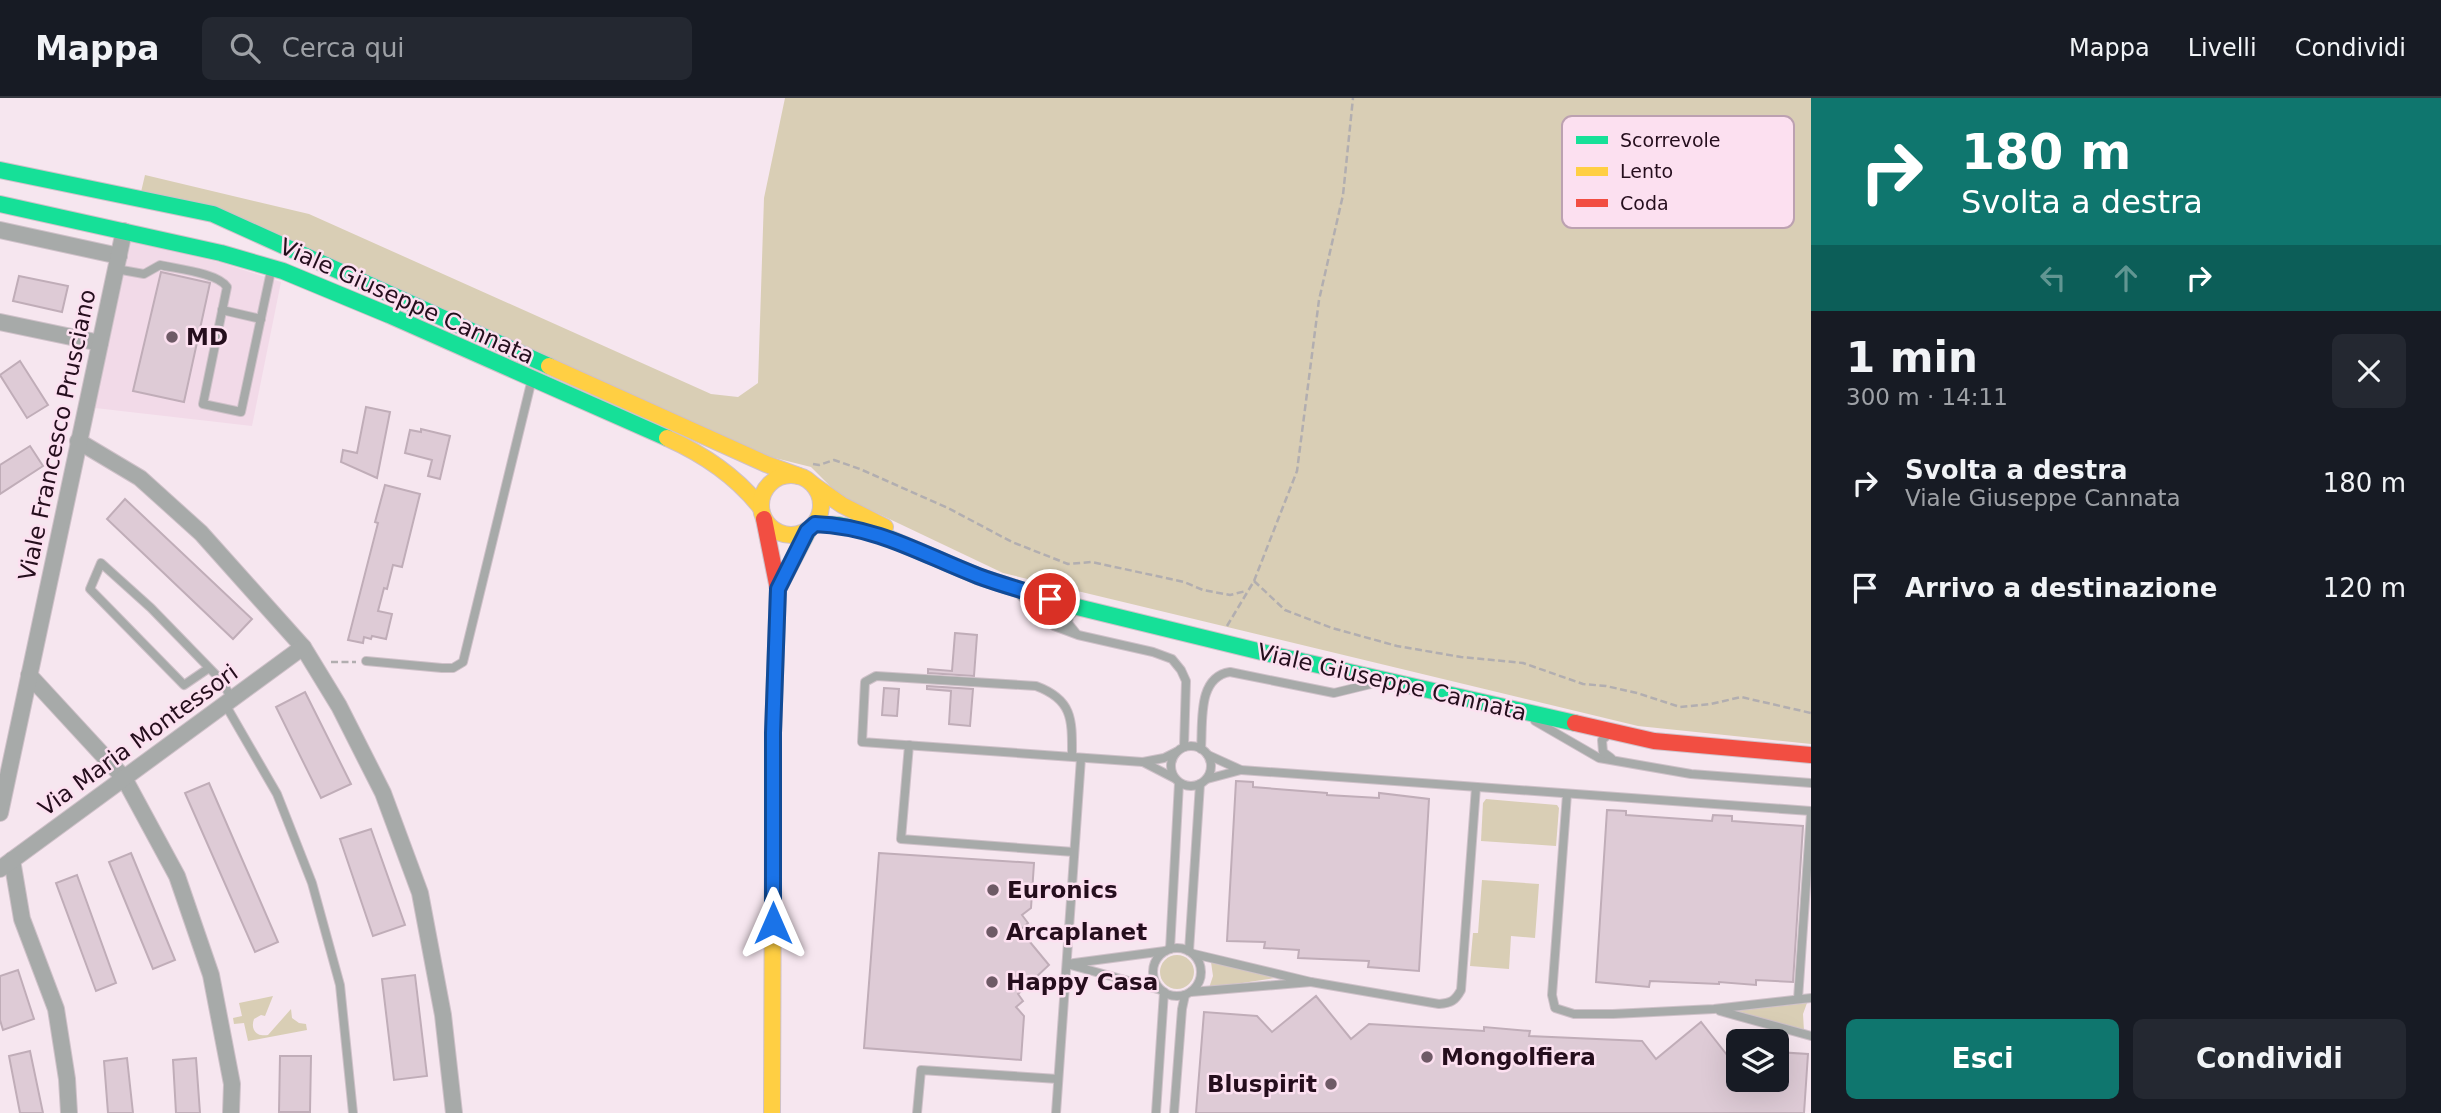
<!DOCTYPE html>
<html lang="it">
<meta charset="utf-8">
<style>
body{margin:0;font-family:"DejaVu Sans",sans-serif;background:#242831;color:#f1f3f6;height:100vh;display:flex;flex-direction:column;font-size:26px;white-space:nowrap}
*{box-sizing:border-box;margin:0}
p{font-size:23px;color:#9ea1a6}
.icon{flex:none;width:38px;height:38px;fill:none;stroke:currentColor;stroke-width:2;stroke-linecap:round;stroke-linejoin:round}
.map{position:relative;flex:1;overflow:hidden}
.drawer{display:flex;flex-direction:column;background:#171b24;width:630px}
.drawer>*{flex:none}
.guide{background:#0f766e;color:#fff;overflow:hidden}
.tools{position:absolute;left:1726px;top:931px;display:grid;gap:14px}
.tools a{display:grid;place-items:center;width:63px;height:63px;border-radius:10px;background:#171b24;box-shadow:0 7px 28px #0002;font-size:35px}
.pin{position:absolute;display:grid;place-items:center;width:60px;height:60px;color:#fff;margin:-30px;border:4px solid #fff;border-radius:50%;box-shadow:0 2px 7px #0007}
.me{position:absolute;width:77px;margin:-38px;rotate:0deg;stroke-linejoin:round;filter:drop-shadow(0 0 5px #0008)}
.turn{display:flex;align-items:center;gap:24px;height:147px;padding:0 35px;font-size:32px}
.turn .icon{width:91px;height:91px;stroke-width:2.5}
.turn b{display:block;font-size:49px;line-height:60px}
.lanes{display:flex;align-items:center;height:66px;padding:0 35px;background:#0003;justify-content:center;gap:35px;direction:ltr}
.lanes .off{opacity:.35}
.round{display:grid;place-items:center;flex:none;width:74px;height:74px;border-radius:10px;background:#242831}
.headline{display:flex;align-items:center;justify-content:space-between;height:119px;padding:0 35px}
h1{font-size:42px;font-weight:800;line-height:52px}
.primary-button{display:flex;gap:14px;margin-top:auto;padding:14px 35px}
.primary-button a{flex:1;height:80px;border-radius:10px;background:#0f766e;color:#fff;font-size:28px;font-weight:800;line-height:80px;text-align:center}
.primary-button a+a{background:#242831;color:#f1f3f6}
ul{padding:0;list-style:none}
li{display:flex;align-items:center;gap:21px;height:105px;padding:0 35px}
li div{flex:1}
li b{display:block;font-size:26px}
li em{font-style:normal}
header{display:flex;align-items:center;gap:42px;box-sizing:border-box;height:98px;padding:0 35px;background:#171b24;border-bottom:2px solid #363941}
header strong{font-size:33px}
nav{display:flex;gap:38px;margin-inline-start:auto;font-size:24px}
.search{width:490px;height:63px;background:#242831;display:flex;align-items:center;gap:18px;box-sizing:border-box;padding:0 24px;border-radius:10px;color:#9ea1a6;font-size:26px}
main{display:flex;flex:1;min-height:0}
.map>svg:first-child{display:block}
.built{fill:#f2dae8}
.green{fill:#d9ceb5}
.building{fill:#decbd6;stroke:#c0adb8;stroke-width:2}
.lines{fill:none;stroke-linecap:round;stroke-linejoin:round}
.lane-casing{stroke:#cfc1c9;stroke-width:10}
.street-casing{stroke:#cfc1c9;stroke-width:18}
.fast-casing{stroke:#cfc1c9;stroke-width:18}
.slow-casing{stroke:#cfc1c9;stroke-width:18}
.jam-casing{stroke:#cfc1c9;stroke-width:18}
.path{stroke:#b2aeb0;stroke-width:2.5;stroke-dasharray:7 3.5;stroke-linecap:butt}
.lane{stroke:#a7aaa9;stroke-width:8}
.street{stroke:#a7aaa9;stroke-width:16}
.fast{stroke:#16e098;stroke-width:16}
.slow{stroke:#ffcf43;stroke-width:16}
.jam{stroke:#f24e42;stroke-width:16}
.route-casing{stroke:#114b97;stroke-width:18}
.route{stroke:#1a73e8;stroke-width:12}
.poi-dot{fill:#6e5a66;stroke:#fce0f0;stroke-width:2.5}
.labels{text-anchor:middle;stroke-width:5;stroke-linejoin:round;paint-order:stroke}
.street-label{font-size:23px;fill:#250e1d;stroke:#fce0f0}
.poi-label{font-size:23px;font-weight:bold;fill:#250e1d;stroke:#fce0f0;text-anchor:start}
.key{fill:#fce0f0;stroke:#bca1b1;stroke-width:2}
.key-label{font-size:19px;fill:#250e1d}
</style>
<header>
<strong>Mappa</strong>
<div class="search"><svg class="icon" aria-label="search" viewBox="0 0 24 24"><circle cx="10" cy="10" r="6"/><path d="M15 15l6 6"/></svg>Cerca qui</div>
<nav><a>Mappa</a><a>Livelli</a><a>Condividi</a></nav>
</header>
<main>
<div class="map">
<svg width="1811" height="1015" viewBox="0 0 1811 1015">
<rect width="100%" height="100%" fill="#f6e6ef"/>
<polygon class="built" points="131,143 222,165 281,184 252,328 95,310"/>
<g class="green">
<polygon points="785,0 1811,0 1811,646 1638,628 1003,475 839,397 811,369 763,357 141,94 145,77 309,116 711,296 738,299 758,285 764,100"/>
<polygon points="1486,701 1557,707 1559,710 1556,748 1481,743 1483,705"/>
<polygon points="1482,782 1539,786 1535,840 1511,838 1509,871 1470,868 1473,835 1478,835"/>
<circle cx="1177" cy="874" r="17"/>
<polygon points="1211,864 1275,880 1209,890 1213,878"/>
<path d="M273,898L265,918L261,917L254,921C250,932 257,939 268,937L291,911L292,920L299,925L306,926L307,932L248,943L244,925L234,926L233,920L242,918L239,905Z"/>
<polygon points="1807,905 1803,916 1804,933 1735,913"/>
</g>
<g class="building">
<polygon points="161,174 210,185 184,304 133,293"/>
<polygon points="19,178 68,188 62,214 13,203"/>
<polygon points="20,263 48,307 27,320 0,277"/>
<polygon points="366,309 390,314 377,380 341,364 343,352 357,355"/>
<polygon points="421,331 450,338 440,381 428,378 432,362 405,355 410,332 421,334"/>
<polygon points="30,348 43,368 0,396 0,367"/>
<polygon points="385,387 420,396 402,469 393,467 387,491 384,490 378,513 392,516 386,541 372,538 371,541 364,539 363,545 348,542 378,425 375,424"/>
<polygon points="125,401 252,521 233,541 107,421"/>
<polygon points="955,535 977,537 974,578 928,575 928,571 952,573"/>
<polygon points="927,588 973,591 970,628 949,626 951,593 927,591"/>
<polygon points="884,590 899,591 897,618 882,617"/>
<polygon points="305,594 351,686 321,700 276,609"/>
<polygon points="1236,683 1253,684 1253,689 1327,695 1327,697 1379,700 1379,695 1429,701 1419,873 1368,869 1369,863 1298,860 1299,852 1264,850 1265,844 1227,843"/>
<polygon points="209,685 278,844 255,854 185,695"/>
<polygon points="1607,712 1626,713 1626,717 1712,723 1713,717 1732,718 1732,723 1803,728 1793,884 1756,882 1756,887 1719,884 1719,886 1650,883 1649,889 1596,884"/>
<polygon points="371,731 405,827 373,838 340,741"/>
<polygon points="131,755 175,862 153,871 109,764"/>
<polygon points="879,755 1034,765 1031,810 1022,817 1028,825 1020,832 1049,867 1018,896 1023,903 1016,909 1024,918 1021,962 864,950"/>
<polygon points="77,777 116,885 96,893 56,785"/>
<polygon points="18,872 34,921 3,932 0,922 0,878"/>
<polygon points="415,877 427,978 394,982 382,881"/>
<polygon points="1316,898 1351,941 1369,926 1484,933 1484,929 1530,933 1529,938 1642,943 1656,961 1701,924 1738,971 1738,982 1776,982 1776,954 1808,956 1804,1015 1196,1015 1204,914 1257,918 1272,934"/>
<polygon points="30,953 43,1015 20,1015 9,958"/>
<polygon points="280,958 311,958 310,1014 279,1014"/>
<polygon points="127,960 133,1015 108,1015 104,963"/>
<polygon points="196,960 200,1015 176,1015 173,962"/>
</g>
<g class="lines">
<g class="lane-casing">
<g id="lane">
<path d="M116,171L144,176L160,167C177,171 218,175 227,189L203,306L241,314L271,173"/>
<polyline points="222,212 261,221"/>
<polyline points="1021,498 1054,528 1078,537 1153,554 1172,561 1181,572 1186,583 1184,649"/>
<polyline points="1076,535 1068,525 1069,518 1076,512"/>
<polyline points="366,563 442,570 453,570 463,564 532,281"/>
<polyline points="209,570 184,587 90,491 101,465 151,510 221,582 232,601"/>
<polyline points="225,606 277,696 312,785 340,887 353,1015"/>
<polyline points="1535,623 1599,660 1691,676 1811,685"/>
<polyline points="1609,636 1602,642 1603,654 1611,660"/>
<polyline points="909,647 901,741 1074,754"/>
<circle cx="1191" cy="668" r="20"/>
<path d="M1201,651C1203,624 1197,579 1230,574L1334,595L1371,586"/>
<polyline points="1208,657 1241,672 1811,713"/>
<path d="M1072,659C1072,623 1074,602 1036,588L876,578L865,584L862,644C955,651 1049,657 1143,664"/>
<polyline points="1174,680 1143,664 1164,660 1176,654"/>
<polyline points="1207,681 1241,672"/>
<polyline points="1567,696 1552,897 1555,910 1574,916 1613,916 1714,911 1811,900"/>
<circle cx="1177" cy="874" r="24"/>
<polyline points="1170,851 1179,685"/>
<polyline points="1189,853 1200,686"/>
<path d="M1311,884L1439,906C1451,905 1455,903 1461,892L1476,689"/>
<polyline points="1161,892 1067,866 1165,853"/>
<polyline points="1191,894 1311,884 1194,856"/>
<polyline points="1798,901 1811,715"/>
<polyline points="1720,913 1811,938"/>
<polyline points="917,1015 921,972 1058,981"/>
<polyline points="1056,1015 1081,660"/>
<polyline points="1156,1015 1164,894"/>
<polyline points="1174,1015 1182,911 1185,897"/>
</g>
</g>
<g class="street-casing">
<g id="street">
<polyline points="0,132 119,158"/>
<polyline points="0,224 100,245"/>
<polyline points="78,343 140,380 201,435 303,549 339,608 383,695 420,795 443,917 454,1015"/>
<polyline points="29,577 124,680 177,778 211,877 232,986 231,1015"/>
<polyline points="0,715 124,133"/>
<polyline points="12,762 22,821 56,911 67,981 69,1015"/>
<polyline points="0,771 303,549"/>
</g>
</g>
<g class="fast-casing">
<g id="fast">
<polyline points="0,72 213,116 549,268"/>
<polyline points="0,106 221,155 283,173 389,217 667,340"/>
<polyline points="815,426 839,427 877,435 980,479 1069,507 1274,557 1575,625"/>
<polyline points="778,491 808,433"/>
</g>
</g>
<g class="slow-casing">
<g id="slow">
<polyline points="549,268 766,366 799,378"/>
<path d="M667,340C703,356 737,379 761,410"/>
<circle cx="791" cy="407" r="30"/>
<polyline points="815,388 842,407 885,429"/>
<polyline points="772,1015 773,736"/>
</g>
</g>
<g class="jam-casing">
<g id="jam">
<polyline points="764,421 778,491 773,635 773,736"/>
<polyline points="1575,625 1654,643 1811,657"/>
</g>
</g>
<g class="path">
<polyline points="813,366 819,367 834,362 860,371 948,410 1012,444 1068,466 1092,464 1184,484 1203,492 1230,497 1246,493"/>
<polyline points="1254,483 1285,512 1332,530 1397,548 1461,559 1523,565 1583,586 1606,588 1637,595 1680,609 1711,606 1741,599 1811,615"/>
<polyline points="1227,528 1254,483 1297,373 1319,202 1343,97 1353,0"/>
<polyline points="331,564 356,564"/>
</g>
<use href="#lane" class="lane"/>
<use href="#street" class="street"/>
<use href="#fast" class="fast"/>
<use href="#slow" class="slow"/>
<use href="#jam" class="jam"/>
</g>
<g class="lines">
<g class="route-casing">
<path id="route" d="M773,825V635L778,491L807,433L815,426C879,429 921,456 978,478C1002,487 1026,493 1050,501"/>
</g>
<use href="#route" class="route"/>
</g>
<g class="poi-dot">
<circle cx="172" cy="239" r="7"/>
<circle cx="993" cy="792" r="7"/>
<circle cx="992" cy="834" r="7"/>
<circle cx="992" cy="884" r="7"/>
<circle cx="1427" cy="959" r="7"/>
<circle cx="1331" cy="986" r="7"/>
</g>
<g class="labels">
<g class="street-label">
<text transform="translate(407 203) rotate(24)" y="8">Viale Giuseppe Cannata</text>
<text transform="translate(57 337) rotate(-78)" y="8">Viale Francesco Prusciano</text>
<text transform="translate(1392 584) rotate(13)" y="8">Viale Giuseppe Cannata</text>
<text transform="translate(138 642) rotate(-36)" y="8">Via Maria Montessori</text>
</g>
<g class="poi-label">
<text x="186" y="247">MD</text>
<text x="1007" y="800">Euronics</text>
<text x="1006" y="842">Arcaplanet</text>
<text x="1006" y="892">Happy Casa</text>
<text x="1441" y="967">Mongolfiera</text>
<text x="1317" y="994" text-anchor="end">Bluspirit</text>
</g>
</g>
<rect x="1562" y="18" width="232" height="112" rx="10" class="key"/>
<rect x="1576" y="38" width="32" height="8" fill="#16e098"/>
<rect x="1576" y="69" width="32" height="9" fill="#ffcf43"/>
<rect x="1576" y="101" width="32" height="8" fill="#f24e42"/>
<g class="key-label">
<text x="1620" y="49">Scorrevole</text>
<text x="1620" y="80">Lento</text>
<text x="1620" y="112">Coda</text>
</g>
</svg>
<div class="tools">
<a><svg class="icon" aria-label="layers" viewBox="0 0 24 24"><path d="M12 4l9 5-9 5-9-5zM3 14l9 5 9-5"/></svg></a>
</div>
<div class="pin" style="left:1050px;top:501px;background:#d93025"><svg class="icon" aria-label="arrive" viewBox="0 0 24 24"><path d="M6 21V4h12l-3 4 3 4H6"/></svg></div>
<svg class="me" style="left:773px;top:825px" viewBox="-20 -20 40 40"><path d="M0-17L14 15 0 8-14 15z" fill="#1a73e8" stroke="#fff" stroke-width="4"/></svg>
</div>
<section class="drawer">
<div class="guide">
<div class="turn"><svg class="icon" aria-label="right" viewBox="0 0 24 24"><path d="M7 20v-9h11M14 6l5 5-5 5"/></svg><div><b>180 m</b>Svolta a destra</div></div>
<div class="lanes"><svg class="icon off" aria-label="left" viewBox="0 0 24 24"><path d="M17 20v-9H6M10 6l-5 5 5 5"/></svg><svg class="icon off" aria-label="ahead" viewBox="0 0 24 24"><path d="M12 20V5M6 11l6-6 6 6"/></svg><svg class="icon" aria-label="right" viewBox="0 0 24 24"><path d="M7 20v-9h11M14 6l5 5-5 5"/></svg></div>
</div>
<div class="headline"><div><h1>1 min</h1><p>300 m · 14:11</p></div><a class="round"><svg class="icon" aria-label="close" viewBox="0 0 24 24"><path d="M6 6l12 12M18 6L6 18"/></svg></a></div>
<ul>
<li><svg class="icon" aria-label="right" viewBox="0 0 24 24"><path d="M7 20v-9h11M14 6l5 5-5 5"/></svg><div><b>Svolta a destra</b><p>Viale Giuseppe Cannata</p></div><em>180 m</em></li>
<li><svg class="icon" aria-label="arrive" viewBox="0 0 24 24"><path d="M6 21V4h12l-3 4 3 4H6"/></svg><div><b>Arrivo a destinazione</b></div><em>120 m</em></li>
</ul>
<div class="primary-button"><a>Esci</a><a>Condividi</a></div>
</section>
</main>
